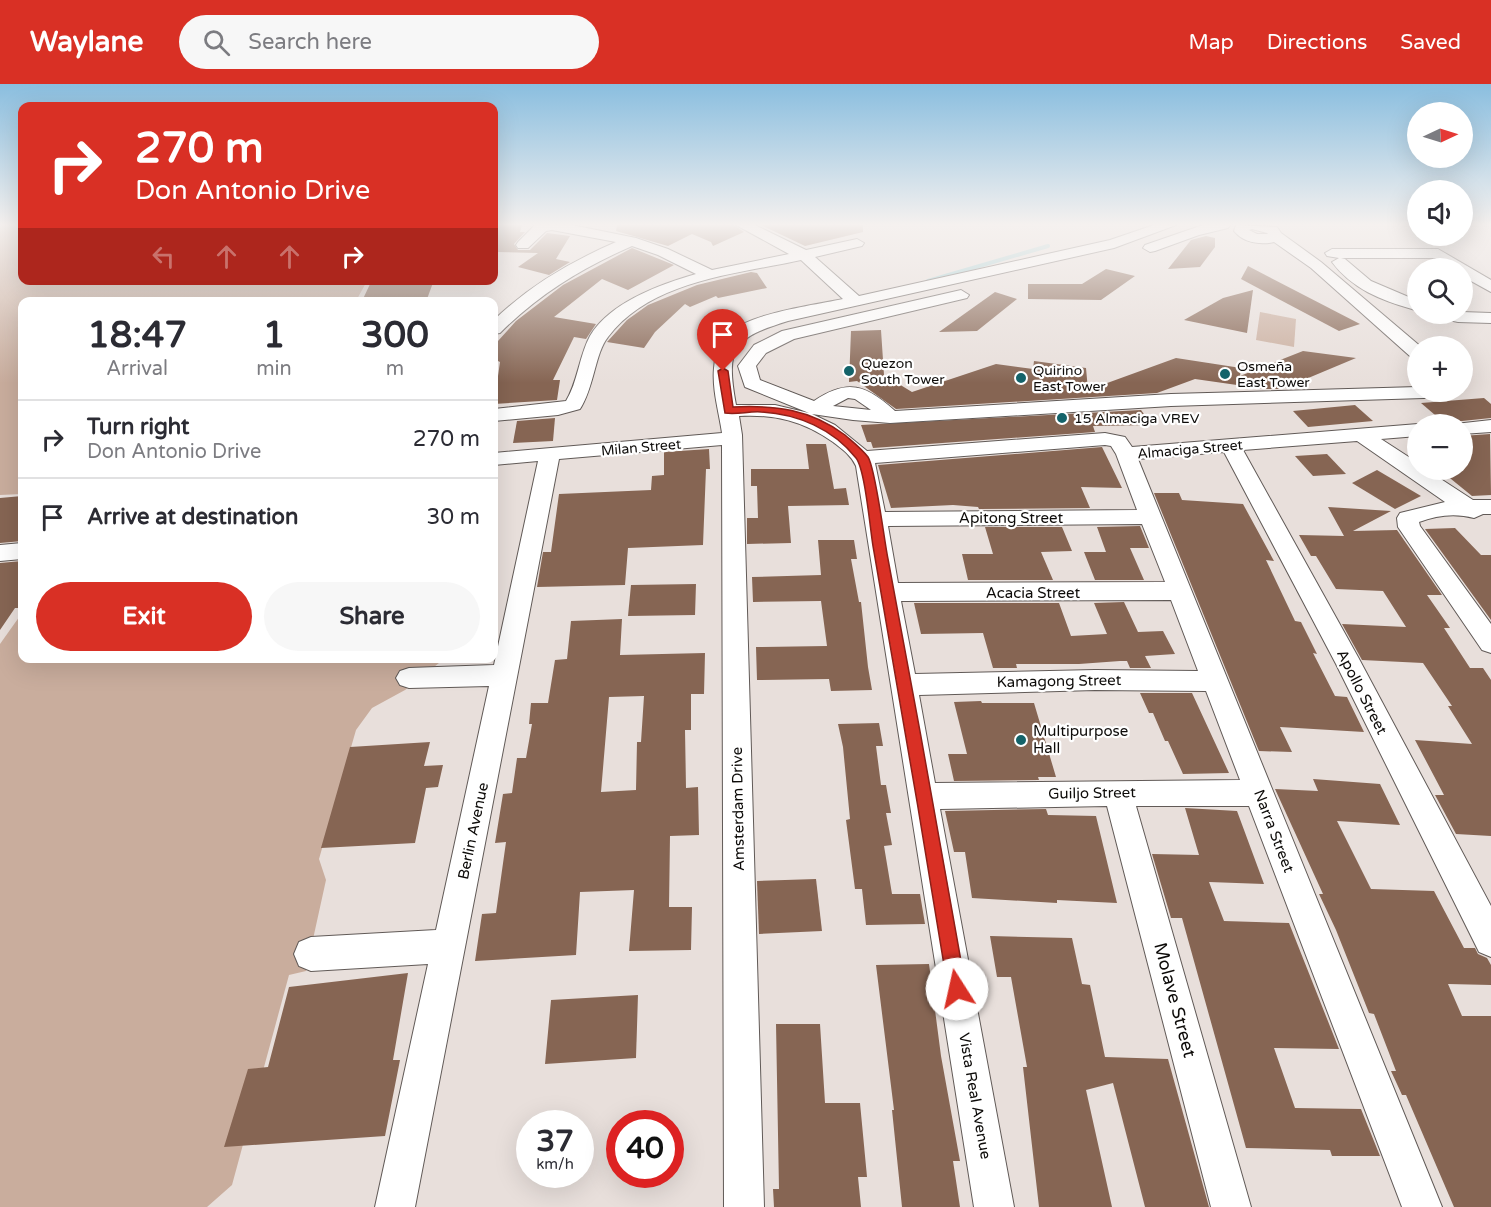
<!DOCTYPE html>
<meta charset="utf-8">
<style>
body{margin:0;font-family:"Varela Round",sans-serif;background:#f7f7f7;color:#2b2b33;height:100vh;display:flex;flex-direction:column;font-size:22px;white-space:nowrap}
*{box-sizing:border-box;margin:0}
p{font-size:20px;color:#7c7c81}
.icon{flex:none;width:33px;height:33px;fill:none;stroke:currentColor;stroke-width:2;stroke-linecap:round;stroke-linejoin:round}
.map{position:relative;flex:1;overflow:hidden}
.details{position:absolute;left:18px;top:213px;width:480px;height:366px;display:flex;flex-direction:column;background:#fff;border-radius:12px;box-shadow:0 6px 24px #0002}
.details>*{flex:none}
.banner{position:absolute;left:18px;top:18px;width:480px;height:183px;border-radius:12px;box-shadow:0 6px 24px #0002;background:#d93025;color:#fff;overflow:hidden}
.needle{width:39px;rotate:86deg}
.controls{position:absolute;left:1407px;top:18px;display:grid;gap:12px}
.controls a{display:grid;place-items:center;width:66px;height:66px;border-radius:50%;background:#fff;box-shadow:0 6px 24px #0002;font-size:30px}
.speed{position:absolute;left:516px;top:1026px;display:flex;gap:12px;font-size:30px;font-weight:700;text-align:center}
.speed>*{display:grid;place-content:center;width:78px;height:78px;border-radius:50%;background:#fff;box-shadow:0 6px 24px #0002;line-height:1}
.speed small{font-size:15px;font-weight:400}
.speed .limit{border:9px solid #d22;background:#fff;color:#111}
.pin{position:absolute;display:grid;place-items:center;width:51px;height:51px;color:#fff;margin:-62px -26px;border-radius:50% 50% 50% 0;rotate:-45deg;box-shadow:0 0 6px #0007}
.pin .icon{rotate:45deg}
.me{position:absolute;width:66px;margin:-33px;rotate:350deg;stroke-linejoin:round;filter:drop-shadow(0 0 4px #0008)}
.turn{display:flex;align-items:center;gap:21px;height:126px;padding:0 18px;font-size:27px}
.turn .icon{width:78px;height:78px;stroke-width:2.5}
.turn b{display:block;font-size:42px;line-height:51px}
.lanes{display:flex;align-items:center;height:57px;padding:0 18px;background:#0003;justify-content:center;gap:30px;direction:ltr}
.lanes .off{opacity:.35}
.eta{display:flex;justify-content:space-evenly;align-items:center;height:102px;text-align:center}
.eta b{font-size:36px;font-weight:800;line-height:42px}
.action{display:flex;gap:12px;margin-top:auto;padding:12px 18px}
.action a{flex:1;height:69px;border-radius:36px;background:#d93025;color:#fff;font-size:24px;font-weight:800;line-height:69px;text-align:center}
.action a+a{background:#f7f7f7;color:#2b2b33}
ul{padding:0;list-style:none}
li{display:flex;align-items:center;gap:18px;height:78px;padding:0 18px;border-top:2px solid #e1e1e2}
li div{flex:1}
li b{display:block;font-size:22px}
li em{font-style:normal}
header{display:flex;align-items:center;gap:36px;box-sizing:border-box;height:84px;padding:0 30px;background:#d93025;color:#fff}
header strong{font-size:28px}
nav{display:flex;gap:33px;margin-inline-start:auto;font-size:21px}
.search{width:420px;height:54px;background:#f7f7f7;display:flex;align-items:center;gap:15px;box-sizing:border-box;padding:0 21px;border-radius:33px;color:#7c7c81;font-size:22px}
.map>svg:first-child{display:block}
.green{fill:#c9ad9d}
.lines{fill:none;stroke-linecap:round;stroke-linejoin:round}
.stream{stroke:#9dcdd2;stroke-width:4}
.building{fill:#866553;fill-rule:evenodd}
.minor-casing{stroke:#615a57;stroke-width:2}
.minor{fill:#fff;fill-rule:evenodd}
.route{fill:#d93025;stroke:#8d1f18;stroke-width:1.5}
.poi-dot{fill:#14636a;stroke:#fff;stroke-width:2}
.labels{text-anchor:middle;stroke-width:4.5;stroke-linejoin:round;paint-order:stroke}
.far-poi-label{font-size:14px;fill:#0d0b09;stroke:#fff;text-anchor:start}
.far-street-label{font-size:14px;fill:#0d0b09;stroke:#fff}
.street-label{font-size:15px;fill:#0d0b09;stroke:#fff}
.poi-label{font-size:15px;fill:#0d0b09;stroke:#fff;text-anchor:start}
.near-street-label{font-size:18px;fill:#0d0b09;stroke:#fff}
</style>
<header>
<strong>Waylane</strong>
<div class="search"><svg class="icon" aria-label="search" viewBox="0 0 24 24"><circle cx="10" cy="10" r="6"/><path d="M15 15l6 6"/></svg>Search here</div>
<nav><a>Map</a><a>Directions</a><a>Saved</a></nav>
</header>
<div class="map">
<svg width="1491" height="1123" viewBox="0 0 1491 1123">
<rect width="100%" height="100%" fill="#e8dfdb"/>
<g class="green">
<polygon points="0,141 22,141 22,196 367,197 356,217 22,218 22,410 0,411"/>
<polygon points="1260,228 1296,235 1294,263 1256,256"/>
<polygon points="22,529 22,574 444,575 405,606 372,624 356,646 319,775 326,796 306,887 289,891 232,1101 207,1123 0,1123 0,560"/>
</g>
<g class="lines">
<polyline class="stream" points="928,197 1048,162"/>
</g>
<g class="building">
<polygon points="494,141 522,141 520,148 525,148 514,160 518,166 530,166 547,149 570,152 556,175 570,178 549,191 518,183 538,169 494,168"/>
<polygon points="617,141 734,141 744,148 713,162 711,158 692,150 668,162 616,147"/>
<polygon points="761,141 863,141 863,148 805,162"/>
<polygon points="1206,152 1215,154 1215,163 1200,183 1168,185 1191,156"/>
<polygon points="632,164 674,181 628,206 602,195 554,233 596,240 586,255 574,253 553,296 560,296 557,316 494,320 500,278 494,275 494,256 498,257 516,237 563,201"/>
<polygon points="1248,182 1360,240 1339,247 1241,195"/>
<polygon points="1106,185 1135,192 1101,216 1028,215 1028,200 1082,200"/>
<polygon points="751,188 757,189 767,204 718,214 716,212 690,223 685,220 655,248 644,264 607,258 627,236 648,221 697,201"/>
<polygon points="410,196 434,196 427,215 362,217 371,198"/>
<polygon points="1253,206 1247,249 1184,236 1223,214"/>
<polygon points="995,208 1017,215 977,247 939,248"/>
<polygon points="881,246 884,291 912,308 996,280 1033,285 1034,277 1086,284 1088,306 1176,274 1241,284 1240,292 1303,267 1356,274 1282,305 1265,305 1195,295 1157,309 896,325 857,297 849,298 851,247"/>
<polygon points="1484,314 1491,320 1491,334 1462,337 1442,337 1421,319"/>
<polygon points="1355,321 1373,337 1308,343 1293,327"/>
<polygon points="1141,326 1152,341 1093,342 1095,348 873,364 871,358 867,358 861,341"/>
<polygon points="555,334 553,357 513,359 517,337"/>
<polygon points="1490,350 1491,411 1472,412 1440,386 1462,386 1462,352"/>
<polygon points="806,360 826,360 834,405 846,404 849,421 788,422 791,459 747,460 747,434 758,434 757,402 751,402 751,385 809,385"/>
<polygon points="1102,363 1122,404 1081,403 1090,424 979,425 978,423 953,421 891,424 878,381"/>
<polygon points="709,365 710,385 706,385 703,461 628,464 625,501 537,503 543,468 551,468 559,410 651,406 652,392 664,391 664,368"/>
<polygon points="1327,370 1346,390 1313,392 1295,372"/>
<polygon points="1377,386 1421,412 1395,425 1352,399"/>
<polygon points="1154,409 1179,409 1182,416 1243,420 1274,477 1266,476 1295,537 1301,538 1317,570 1313,569 1335,612 1347,613 1364,648 1280,643 1292,668 1259,667"/>
<polygon points="22,412 22,457 0,459 0,414"/>
<polygon points="1328,423 1391,427 1353,447 1397,446 1442,511 1427,511 1450,544 1444,544 1470,584 1483,584 1491,596 1491,752 1456,750 1435,711 1444,711 1415,656 1472,660 1448,622 1452,622 1423,579 1362,576 1342,540 1406,543 1383,507 1336,505 1316,472 1311,472 1299,451 1344,452"/>
<polygon points="1140,442 1149,464 1130,464 1144,496 1095,496 1084,468 1106,468 1097,443"/>
<polygon points="985,443 1062,443 1072,467 1041,468 1053,496 968,496 962,470 993,470"/>
<polygon points="1455,444 1481,471 1491,471 1491,536 1425,445"/>
<polygon points="818,456 854,456 857,475 851,475 859,518 861,518 868,583 872,606 831,607 829,595 757,596 756,563 827,562 821,517 753,518 752,493 821,491"/>
<polygon points="22,477 22,524 15,524 0,546 0,479"/>
<polygon points="696,500 695,531 628,532 631,501"/>
<polygon points="1124,518 1138,548 1163,547 1175,570 1145,572 1151,584 1130,584 1127,577 1120,577 1079,580 1016,580 1017,584 993,584 983,549 921,550 914,519 1059,519 1071,552 1107,550 1094,519"/>
<path d="M622,535L620,571L705,569L704,610H691V646H685L686,704L698,703L699,751L670,752L669,823H692L691,866L629,867L634,806L580,808L576,871L475,877L482,830L496,829L506,758L495,759L503,710L512,709L517,674H526L532,640H529L531,619H548L555,576L567,575L571,537ZM644,612L641,658H637L636,706L601,708L609,613Z"/>
<polygon points="1140,609 1192,609 1229,689 1183,690 1168,657 1165,657 1153,629 1149,629"/>
<polygon points="981,617 982,619 1034,619 1056,693 1038,693 1039,696 954,697 948,670 967,670 954,618"/>
<polygon points="879,639 883,662 876,662 881,701 886,701 891,729 886,729 892,761 884,762 892,810 920,810 925,840 866,841 862,805 855,805 846,736 850,735 843,663 838,640"/>
<polygon points="430,658 424,682 443,681 438,703 426,704 415,759 321,764 350,663"/>
<polygon points="1313,695 1380,700 1400,741 1337,737 1371,805 1434,807 1464,864 1475,864 1478,870 1487,874 1491,881 1491,901 1448,900 1462,932 1491,932 1491,1123 1454,1123 1406,1011 1402,1011 1391,987 1396,987 1374,930 1369,929 1336,846 1319,810 1323,810 1275,705 1318,707"/>
<polygon points="1185,724 1237,727 1264,800 1209,798 1224,837 1289,839 1339,965 1274,964 1295,1024 1361,1025 1380,1072 1332,1072 1330,1066 1246,1064 1182,834 1171,834 1152,770 1199,771"/>
<polygon points="1046,725 1048,731 1096,732 1117,819 1057,816 1057,819 972,814 965,768 954,768 945,727"/>
<polygon points="816,795 822,847 759,850 757,797"/>
<polygon points="990,852 1072,854 1082,900 1090,901 1105,973 1168,975 1209,1123 1145,1123 1113,999 1086,1006 1112,1123 1039,1123 1023,983 1027,983 1011,893 997,893"/>
<polygon points="929,880 941,972 960,1077 953,1077 960,1123 902,1123 892,1026 894,1026 876,881"/>
<polygon points="408,889 393,976 400,976 385,1052 224,1063 248,985 268,983 289,903"/>
<polygon points="638,911 636,974 545,980 551,916"/>
<polygon points="776,940 820,940 825,1019 860,1019 867,1093 858,1093 861,1123 774,1123 773,1105 779,1105"/>
</g>
<g class="lines">
<g class="minor-casing">
<g id="minor">
<path d="M535,141H572L636,154L668,165L712,186L789,170L736,141H755L806,166L857,155L864,159L862,162L815,173L859,212L1110,156L1154,141H1176L1114,164L788,237C734,254 725,262 736,321H775L809,329L745,303L738,282L754,261L782,247L961,206L969,211L967,214L794,255L766,269L756,282L760,296L814,317C848,294 866,301 895,327L1171,310L1418,303V308H1433L1431,312L1424,314L1171,322L890,339L853,336L812,330L835,341L867,367L1105,349L1125,353L1132,363L1418,340V352L1381,355L1418,379V386H1427L1473,416H1491V430H1483L1474,434C1456,429 1437,431 1419,438L1420,442L1491,540V569L1482,566L1398,443L1397,434L1400,429L1445,418L1357,357L1243,366L1358,573L1491,822V873L1479,868L1336,580L1224,368L1138,375L1442,1123H1402L1249,722H1136L1251,1123H1211L1107,722L940,725L1014,1123H974L856,382C851,371 842,365 833,358C803,337 775,330 739,332L742,351L764,1123H724L722,361L559,375L415,1123H375L428,880L311,887L299,882L294,870L299,858L311,853L436,846L489,602L409,604L400,601L396,594L400,587L409,584L494,581L538,377L494,381V369L722,349C719,328 712,306 714,284C715,270 721,256 732,247C753,229 815,221 843,215L801,176C737,190 651,196 608,253C595,269 594,304 580,325L558,331L494,337V325L566,317C578,298 579,272 590,252C610,218 661,200 696,190L658,171L632,162C582,184 539,210 500,249L494,250V236C529,202 570,178 616,158L552,146L546,147L528,164H518L516,161L518,158ZM848,314L855,315L871,326L833,322ZM1105,361L1111,362L1116,370L1137,426L885,428L875,379ZM1142,440L1165,498L898,499L888,442ZM1171,516L1198,587L1095,586L915,590L901,517ZM1095,606L1206,607L1240,696L935,699L919,611Z"/>
<polygon points="1203,141 1230,141 1228,144 1199,151 1155,167 1150,168 1143,164 1145,161"/>
<path d="M1236,141L1277,143L1281,149L1321,178L1420,262H1418V275L1412,274L1311,184L1274,158C1260,161 1244,159 1234,147ZM1252,145L1267,149L1268,150H1257L1249,146Z"/>
<path d="M1332,165H1438L1491,196V208L1462,192V184H1451L1435,174H1341L1345,175L1371,197L1418,217V227L1412,225C1381,216 1352,205 1332,178L1339,174L1327,172L1325,169Z"/>
<polygon points="1462,228 1491,229 1491,239 1458,238 1439,234 1437,230"/>
<polygon points="1491,336 1491,348 1462,350 1462,340 1455,340"/>
<polygon points="22,459 22,475 0,477 0,461"/>
</g>
</g>
<use href="#minor" class="minor"/>
</g>
<linearGradient id="sky" x2="0" y2="1"><stop stop-color="#8abedf"/><stop offset="0.47" stop-color="#f5f1ef"/><stop offset="1" stop-color="#f5f1ef" stop-opacity="0"/></linearGradient>
<rect width="1491" height="299" fill="url(#sky)"/>
<path class="route" d="M723,284L728,287L733,323C775,321 810,325 845,351C853,358 862,365 868,373C876,386 884,456 888,475C915,618 941,762 966,905L964,912L957,914L950,912L948,905C924,757 899,610 873,462C870,444 865,385 856,374C833,345 798,330 761,328C749,327 737,331 725,329L718,287Z"/>
<g class="poi-dot">
<circle cx="849" cy="287" r="6"/>
<circle cx="1225" cy="290" r="6"/>
<circle cx="1021" cy="294" r="6"/>
<circle cx="1062" cy="334" r="6"/>
<circle cx="1021" cy="656" r="6"/>
</g>
<g class="labels">
<g class="far-poi-label">
<text x="861" y="284">Quezon<tspan x="861" dy="16">South Tower</tspan></text>
<text x="1237" y="287">Osmeña<tspan x="1237" dy="16">East Tower</tspan></text>
<text x="1033" y="291">Quirino<tspan x="1033" dy="16">East Tower</tspan></text>
<text x="1074" y="339">15 Almaciga VREV</text>
</g>
<g class="far-street-label">
<text transform="translate(641 363) rotate(-5)" y="5">Milan Street</text>
<text transform="translate(1190 365) rotate(-5)" y="5">Almaciga Street</text>
</g>
<g class="street-label">
<text x="1011" y="439">Apitong Street</text>
<text x="1033" y="514">Acacia Street</text>
<text transform="translate(1059 597) rotate(-1)" y="5">Kamagong Street</text>
<text transform="translate(1362 608) rotate(63)" y="5">Apollo Street</text>
<text transform="translate(1092 709) rotate(-1)" y="5">Guiljo Street</text>
<text transform="translate(738 725) rotate(-91)" y="5">Amsterdam Drive</text>
<text transform="translate(473 747) rotate(-78)" y="5">Berlin Avenue</text>
<text transform="translate(1274 747) rotate(69)" y="5">Narra Street</text>
<text transform="translate(975 1012) rotate(80)" y="5">Vista Real Avenue</text>
</g>
<g class="poi-label">
<text x="1033" y="652">Multipurpose<tspan x="1033" dy="17">Hall</tspan></text>
</g>
<g class="near-street-label">
<text transform="translate(1175 916) rotate(75)" y="6">Molave Street</text>
</g>
</g>
</svg>
<div class="controls">
<a><svg class="needle" viewBox="-14 -14 28 28"><path d="M0-13l5 13h-10z" fill="#e53935"/><path d="M0 13l5-13h-10z" fill="#7c7c81"/></svg></a>
<a><svg class="icon" aria-label="sound" viewBox="0 0 24 24"><path d="M4 9h4l5-4v14l-5-4H4zM17 9q2 3 0 6"/></svg></a>
<a><svg class="icon" aria-label="search" viewBox="0 0 24 24"><circle cx="10" cy="10" r="6"/><path d="M15 15l6 6"/></svg></a>
<a>+</a>
<a>−</a>
</div>
<div class="speed"><div>37<small>km/h</small></div><div class="limit">40</div></div>
<div class="pin" style="left:723px;top:287px;background:#d93025"><svg class="icon" aria-label="arrive" viewBox="0 0 24 24"><path d="M6 21V4h12l-3 4 3 4H6"/></svg></div>
<svg class="me" style="left:957px;top:905px" viewBox="-20 -20 40 40"><circle r="19" fill="#fff"/><path d="M0-13L10 11 0 6-10 11z" fill="#d93025"/></svg>
<div class="banner">
<div class="turn"><svg class="icon" aria-label="right" viewBox="0 0 24 24"><path d="M7 20v-9h11M14 6l5 5-5 5"/></svg><div><b>270 m</b>Don Antonio Drive</div></div>
<div class="lanes"><svg class="icon off" aria-label="left" viewBox="0 0 24 24"><path d="M17 20v-9H6M10 6l-5 5 5 5"/></svg><svg class="icon off" aria-label="ahead" viewBox="0 0 24 24"><path d="M12 20V5M6 11l6-6 6 6"/></svg><svg class="icon off" aria-label="ahead" viewBox="0 0 24 24"><path d="M12 20V5M6 11l6-6 6 6"/></svg><svg class="icon" aria-label="right" viewBox="0 0 24 24"><path d="M7 20v-9h11M14 6l5 5-5 5"/></svg></div>
</div>
<section class="details">
<div class="eta">
<div><b>18:47</b><p>Arrival</p></div>
<div><b>1</b><p>min</p></div>
<div><b>300</b><p>m</p></div>
</div>
<ul>
<li><svg class="icon" aria-label="right" viewBox="0 0 24 24"><path d="M7 20v-9h11M14 6l5 5-5 5"/></svg><div><b>Turn right</b><p>Don Antonio Drive</p></div><em>270 m</em></li>
<li><svg class="icon" aria-label="arrive" viewBox="0 0 24 24"><path d="M6 21V4h12l-3 4 3 4H6"/></svg><div><b>Arrive at destination</b></div><em>30 m</em></li>
</ul>
<div class="action"><a>Exit</a><a>Share</a></div>
</section>
</div>
